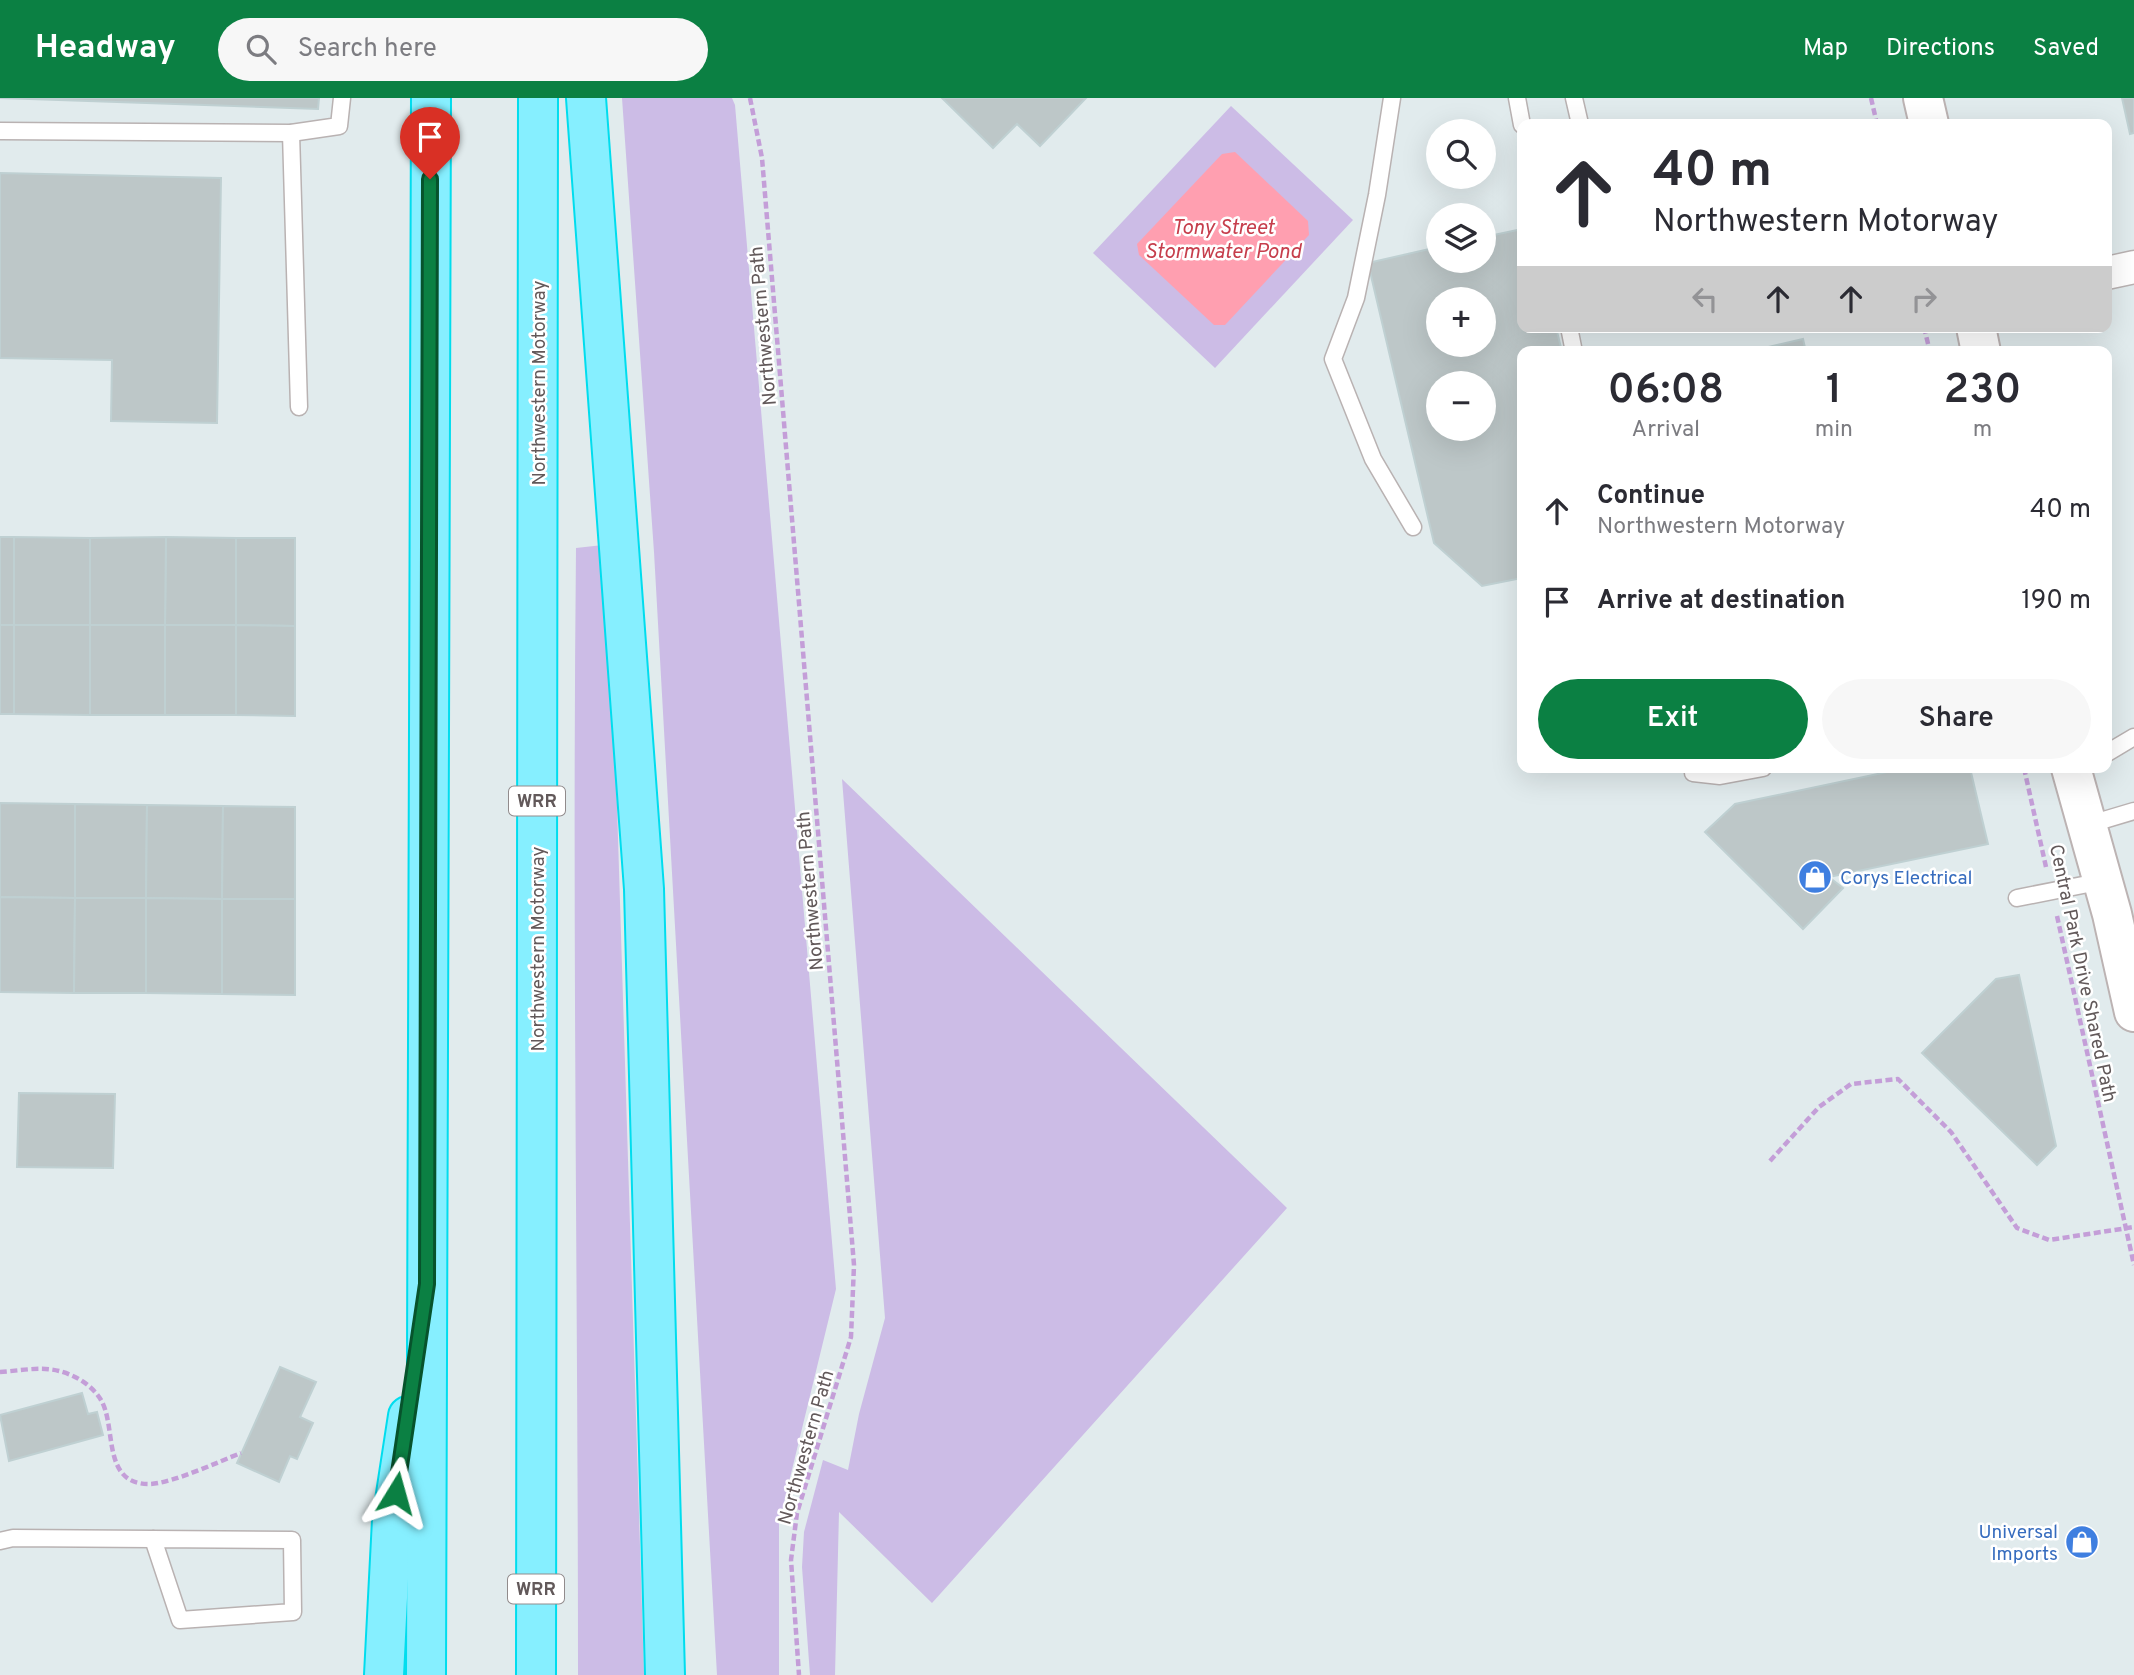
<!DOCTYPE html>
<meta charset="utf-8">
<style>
body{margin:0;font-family:Overpass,sans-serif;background:#f7f7f7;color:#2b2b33;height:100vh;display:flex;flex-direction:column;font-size:26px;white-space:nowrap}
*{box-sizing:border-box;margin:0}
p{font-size:23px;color:#7c7c81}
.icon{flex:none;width:38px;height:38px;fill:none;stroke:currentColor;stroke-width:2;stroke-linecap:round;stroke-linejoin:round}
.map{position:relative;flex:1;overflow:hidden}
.drawer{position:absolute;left:1517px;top:248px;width:595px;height:427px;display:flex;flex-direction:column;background:#fff;border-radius:14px;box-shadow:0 7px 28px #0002}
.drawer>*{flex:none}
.guide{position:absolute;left:1517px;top:21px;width:595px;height:214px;border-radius:14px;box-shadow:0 7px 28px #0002;background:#fff;color:#2b2b33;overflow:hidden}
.buttons{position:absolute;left:1426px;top:21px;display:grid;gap:14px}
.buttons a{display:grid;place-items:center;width:70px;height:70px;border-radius:50%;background:#fff;box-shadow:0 7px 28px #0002;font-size:35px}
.pin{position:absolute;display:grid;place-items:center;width:60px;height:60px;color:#fff;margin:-72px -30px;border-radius:50% 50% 50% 0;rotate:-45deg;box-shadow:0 0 7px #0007}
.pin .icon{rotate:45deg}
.me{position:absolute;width:77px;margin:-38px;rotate:8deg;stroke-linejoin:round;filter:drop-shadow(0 0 5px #0008)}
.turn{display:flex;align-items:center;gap:24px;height:147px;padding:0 21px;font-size:32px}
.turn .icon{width:91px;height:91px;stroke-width:2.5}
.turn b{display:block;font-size:49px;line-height:60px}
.lanes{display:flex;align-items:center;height:66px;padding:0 21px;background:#0003;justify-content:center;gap:35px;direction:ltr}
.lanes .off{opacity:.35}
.eta{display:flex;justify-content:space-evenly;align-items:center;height:119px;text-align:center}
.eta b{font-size:42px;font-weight:600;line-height:49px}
.button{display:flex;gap:14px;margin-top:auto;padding:14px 21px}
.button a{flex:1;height:80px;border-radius:42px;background:#0b8043;color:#fff;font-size:28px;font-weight:600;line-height:80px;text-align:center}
.button a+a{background:#f7f7f7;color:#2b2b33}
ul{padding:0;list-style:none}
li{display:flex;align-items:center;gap:21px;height:91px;padding:0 21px}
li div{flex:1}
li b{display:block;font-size:26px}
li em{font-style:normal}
header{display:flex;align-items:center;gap:42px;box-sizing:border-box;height:98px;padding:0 35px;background:#0b8043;color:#fff}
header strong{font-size:33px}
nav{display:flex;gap:38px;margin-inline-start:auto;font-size:24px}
.search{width:490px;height:63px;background:#f7f7f7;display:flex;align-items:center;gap:18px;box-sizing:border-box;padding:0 24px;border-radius:38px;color:#7c7c81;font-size:26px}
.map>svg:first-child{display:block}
.green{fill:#ccbce6}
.water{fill:#ff9fb0}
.building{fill:#bdc7c8;stroke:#bfd0d2;stroke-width:2;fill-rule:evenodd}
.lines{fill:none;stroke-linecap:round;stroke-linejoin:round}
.service-casing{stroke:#b9b2b2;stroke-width:19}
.minor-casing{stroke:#b9b2b2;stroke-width:35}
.secondary-casing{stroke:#bcb3b3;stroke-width:42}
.motorway-casing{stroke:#0de;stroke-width:42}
.path{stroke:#c49ed8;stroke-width:4.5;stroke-dasharray:7 3.5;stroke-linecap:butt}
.service{stroke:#fff;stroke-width:16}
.minor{stroke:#fff;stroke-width:32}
.secondary{stroke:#fff;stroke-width:38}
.motorway{stroke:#86efff;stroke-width:38}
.route-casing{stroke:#07532c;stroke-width:18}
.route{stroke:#0b8043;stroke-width:12}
.labels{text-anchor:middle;stroke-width:5;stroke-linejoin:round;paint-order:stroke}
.shield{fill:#fff;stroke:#918b8c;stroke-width:2}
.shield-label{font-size:18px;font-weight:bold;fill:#62595a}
.street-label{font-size:19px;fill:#62595a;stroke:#fff}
.shop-label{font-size:19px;fill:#366cbe;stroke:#fff;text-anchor:start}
.water-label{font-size:21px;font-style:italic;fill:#c63e4c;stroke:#fff}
</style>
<header>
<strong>Headway</strong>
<div class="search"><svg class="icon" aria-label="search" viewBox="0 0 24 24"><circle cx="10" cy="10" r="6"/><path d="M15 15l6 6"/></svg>Search here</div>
<nav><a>Map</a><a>Directions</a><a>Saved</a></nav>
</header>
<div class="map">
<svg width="2134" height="1577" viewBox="0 0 2134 1577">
<rect width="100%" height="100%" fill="#e1ebed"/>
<g class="green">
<polygon points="622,0 732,0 735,7 836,1191 779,1425 779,1577 717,1577 654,454"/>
<polygon points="1231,8 1353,122 1215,270 1093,155"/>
<path d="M603,447L615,643L644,1577H578C578,1201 572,826 576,450Z"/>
<polygon points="842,681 1287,1110 932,1505 839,1414 835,1577 810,1577 802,1469 804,1434 823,1362 848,1372 859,1316 885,1220"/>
</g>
<polygon class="water" points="1235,54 1308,123 1309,137 1225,227 1214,227 1139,157 1137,146 1222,56"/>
<g class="building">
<polygon points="0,0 319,0 318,11"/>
<polygon points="942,0 1086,0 1040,48 1017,26 993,50"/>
<polygon points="2122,0 2134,0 2134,35 2130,36"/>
<polygon points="0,75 221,80 217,325 111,323 112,262 0,260"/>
<path d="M1522,131V229H1556L1562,254H1522V480L1482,488L1434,445L1368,165L1438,149V163H1484V139ZM1438,201H1484V247H1438ZM1438,285H1484V331H1438Z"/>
<polygon points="1803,241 1806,254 1747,254"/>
<rect x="0" y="439" width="14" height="88"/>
<polygon points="14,439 90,440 90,527 14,527"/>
<polygon points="166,439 236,440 236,527 165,527"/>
<polygon points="166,439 165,527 90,527 90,440"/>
<polygon points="236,440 295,440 295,528 236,527"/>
<rect x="0" y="527" width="14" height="89"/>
<polygon points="14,527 90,527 90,617 14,616"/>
<rect x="90" y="527" width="75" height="90"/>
<rect x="165" y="527" width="71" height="90"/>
<polygon points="236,527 295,528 295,618 236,617"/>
<polygon points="1906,670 1970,670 1988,746 1829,779 1843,790 1803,831 1705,734 1735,706"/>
<polygon points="0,705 75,706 75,800 0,799"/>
<polygon points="75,706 147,707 146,800 75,800"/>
<polygon points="147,707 223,708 222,801 146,800"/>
<polygon points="223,708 295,709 295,801 222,801"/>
<polygon points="0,799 75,800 74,895 0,894"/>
<polygon points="75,800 146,800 146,895 74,895"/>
<polygon points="146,800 222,801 222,896 146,895"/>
<polygon points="222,801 295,801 295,897 222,896"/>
<polygon points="2019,877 2056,1048 2037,1067 1922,955 1996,881"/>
<polygon points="19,995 115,996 113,1070 17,1069"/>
<polygon points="280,1269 316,1284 300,1319 313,1325 297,1361 290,1358 279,1384 237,1365"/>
<polygon points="82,1295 88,1316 97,1314 103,1337 9,1363 0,1317"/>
</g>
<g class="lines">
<g class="service-casing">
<g id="service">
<polyline points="1392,0 1377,97 1356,200 1333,261 1373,361 1413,429"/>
<polyline points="1517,0 1522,27"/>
<polyline points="1574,0 1580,26"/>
<polyline points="0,33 291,35 339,28 342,0"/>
<polyline points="291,35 299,309"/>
<polyline points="1569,229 1574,254"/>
<polyline points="2107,655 2134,639"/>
<polyline points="1693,675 1720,678 1763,670"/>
<polyline points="2087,727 2134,713"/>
<polyline points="2017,800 2103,783"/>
<polyline points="0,1443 13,1440 292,1442 293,1514 180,1522 153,1441"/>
</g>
</g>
<g class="minor-casing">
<polyline id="minor" points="2107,175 2134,169"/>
</g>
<g class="secondary-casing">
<g id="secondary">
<polyline points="1923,0 1929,26"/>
<polyline points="1976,229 1981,254"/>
<polyline points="2071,670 2112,816 2134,914"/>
</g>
</g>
<g class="motorway-casing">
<g id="motorway">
<polyline points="586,0 644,791 665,1577"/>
<polyline points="384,1577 392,1422 408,1318"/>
<polyline points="426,1577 431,0"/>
<polyline points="536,1577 538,0"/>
</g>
</g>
<g class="path">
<polyline points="750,0 762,60 854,1167 851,1239 797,1415 791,1462 799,1577"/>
<polyline points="1871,0 1877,26"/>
<polyline points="1924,229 1930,254"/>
<polyline points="2024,670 2046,769"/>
<polyline points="2057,818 2134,1167"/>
<polyline points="1770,1063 1819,1009 1851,986 1898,981 1951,1034 2017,1130 2049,1142 2134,1129"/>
<path d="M0,1274C18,1273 41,1268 59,1273C75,1277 92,1287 101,1302C117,1329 101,1387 150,1386C173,1385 218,1364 241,1355"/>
</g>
<use href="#service" class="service"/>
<use href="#minor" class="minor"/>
<use href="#secondary" class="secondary"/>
<use href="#motorway" class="motorway"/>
</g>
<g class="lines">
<g class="route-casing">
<polyline id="route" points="396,1395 427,1186 430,81"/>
</g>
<use href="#route" class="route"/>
</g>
<defs>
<g id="shop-disc" transform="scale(1.75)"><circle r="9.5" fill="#3f7fe0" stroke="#fff"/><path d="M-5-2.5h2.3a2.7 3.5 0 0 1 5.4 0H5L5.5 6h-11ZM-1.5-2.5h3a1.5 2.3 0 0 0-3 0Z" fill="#fff"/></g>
</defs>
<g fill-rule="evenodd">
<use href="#shop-disc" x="1815" y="779"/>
<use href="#shop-disc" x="2082" y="1444"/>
</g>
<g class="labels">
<g class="shield">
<rect x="509" y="688.5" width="56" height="29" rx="5"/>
<rect x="508" y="1476.5" width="56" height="29" rx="5"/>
</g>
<g class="shield-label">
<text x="537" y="709">WRR</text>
<text x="536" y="1497">WRR</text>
</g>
<g class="street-label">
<text transform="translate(762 228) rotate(-95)" y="7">Northwestern Path</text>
<text transform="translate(538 285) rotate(-90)" y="7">Northwestern Motorway</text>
<text transform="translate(809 793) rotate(-95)" y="7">Northwestern Path</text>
<text transform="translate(537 851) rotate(-90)" y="7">Northwestern Motorway</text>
<text transform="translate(2084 875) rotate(78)" y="7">Central Park Drive Shared Path</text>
<text transform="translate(805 1349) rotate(-74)" y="7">Northwestern Path</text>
</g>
<g class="shop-label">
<text x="1840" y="786">Corys Electrical</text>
<text x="2058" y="1440" text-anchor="end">Universal<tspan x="2058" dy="22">Imports</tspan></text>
</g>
<g class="water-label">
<text x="1223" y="136">Tony Street<tspan x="1223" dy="24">Stormwater Pond</tspan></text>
</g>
</g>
</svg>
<div class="buttons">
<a><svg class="icon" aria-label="search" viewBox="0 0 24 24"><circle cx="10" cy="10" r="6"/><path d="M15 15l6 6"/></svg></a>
<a><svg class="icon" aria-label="layers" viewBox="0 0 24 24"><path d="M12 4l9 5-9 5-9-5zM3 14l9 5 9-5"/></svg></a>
<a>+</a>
<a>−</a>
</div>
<div class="pin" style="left:430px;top:81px;background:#d93025"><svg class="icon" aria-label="arrive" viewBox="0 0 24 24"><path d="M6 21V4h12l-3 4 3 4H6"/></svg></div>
<svg class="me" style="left:396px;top:1395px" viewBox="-20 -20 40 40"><path d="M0-17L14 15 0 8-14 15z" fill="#0b8043" stroke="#fff" stroke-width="4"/></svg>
<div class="guide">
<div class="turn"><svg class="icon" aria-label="ahead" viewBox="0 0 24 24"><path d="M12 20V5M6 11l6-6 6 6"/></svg><div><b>40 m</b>Northwestern Motorway</div></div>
<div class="lanes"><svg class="icon off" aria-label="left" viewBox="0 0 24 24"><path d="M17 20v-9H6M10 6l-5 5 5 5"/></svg><svg class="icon" aria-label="ahead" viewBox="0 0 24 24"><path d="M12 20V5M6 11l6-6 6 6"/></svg><svg class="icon" aria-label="ahead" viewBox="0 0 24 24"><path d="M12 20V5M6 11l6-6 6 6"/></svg><svg class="icon off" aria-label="right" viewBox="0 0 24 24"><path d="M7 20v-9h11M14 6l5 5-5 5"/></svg></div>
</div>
<section class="drawer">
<div class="eta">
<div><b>06:08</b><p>Arrival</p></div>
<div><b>1</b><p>min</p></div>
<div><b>230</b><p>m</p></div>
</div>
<ul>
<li><svg class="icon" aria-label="ahead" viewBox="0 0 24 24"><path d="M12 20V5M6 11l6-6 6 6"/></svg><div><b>Continue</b><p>Northwestern Motorway</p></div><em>40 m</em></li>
<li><svg class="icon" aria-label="arrive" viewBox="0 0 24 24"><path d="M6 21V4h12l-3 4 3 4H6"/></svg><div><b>Arrive at destination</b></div><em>190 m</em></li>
</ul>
<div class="button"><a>Exit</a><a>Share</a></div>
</section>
</div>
